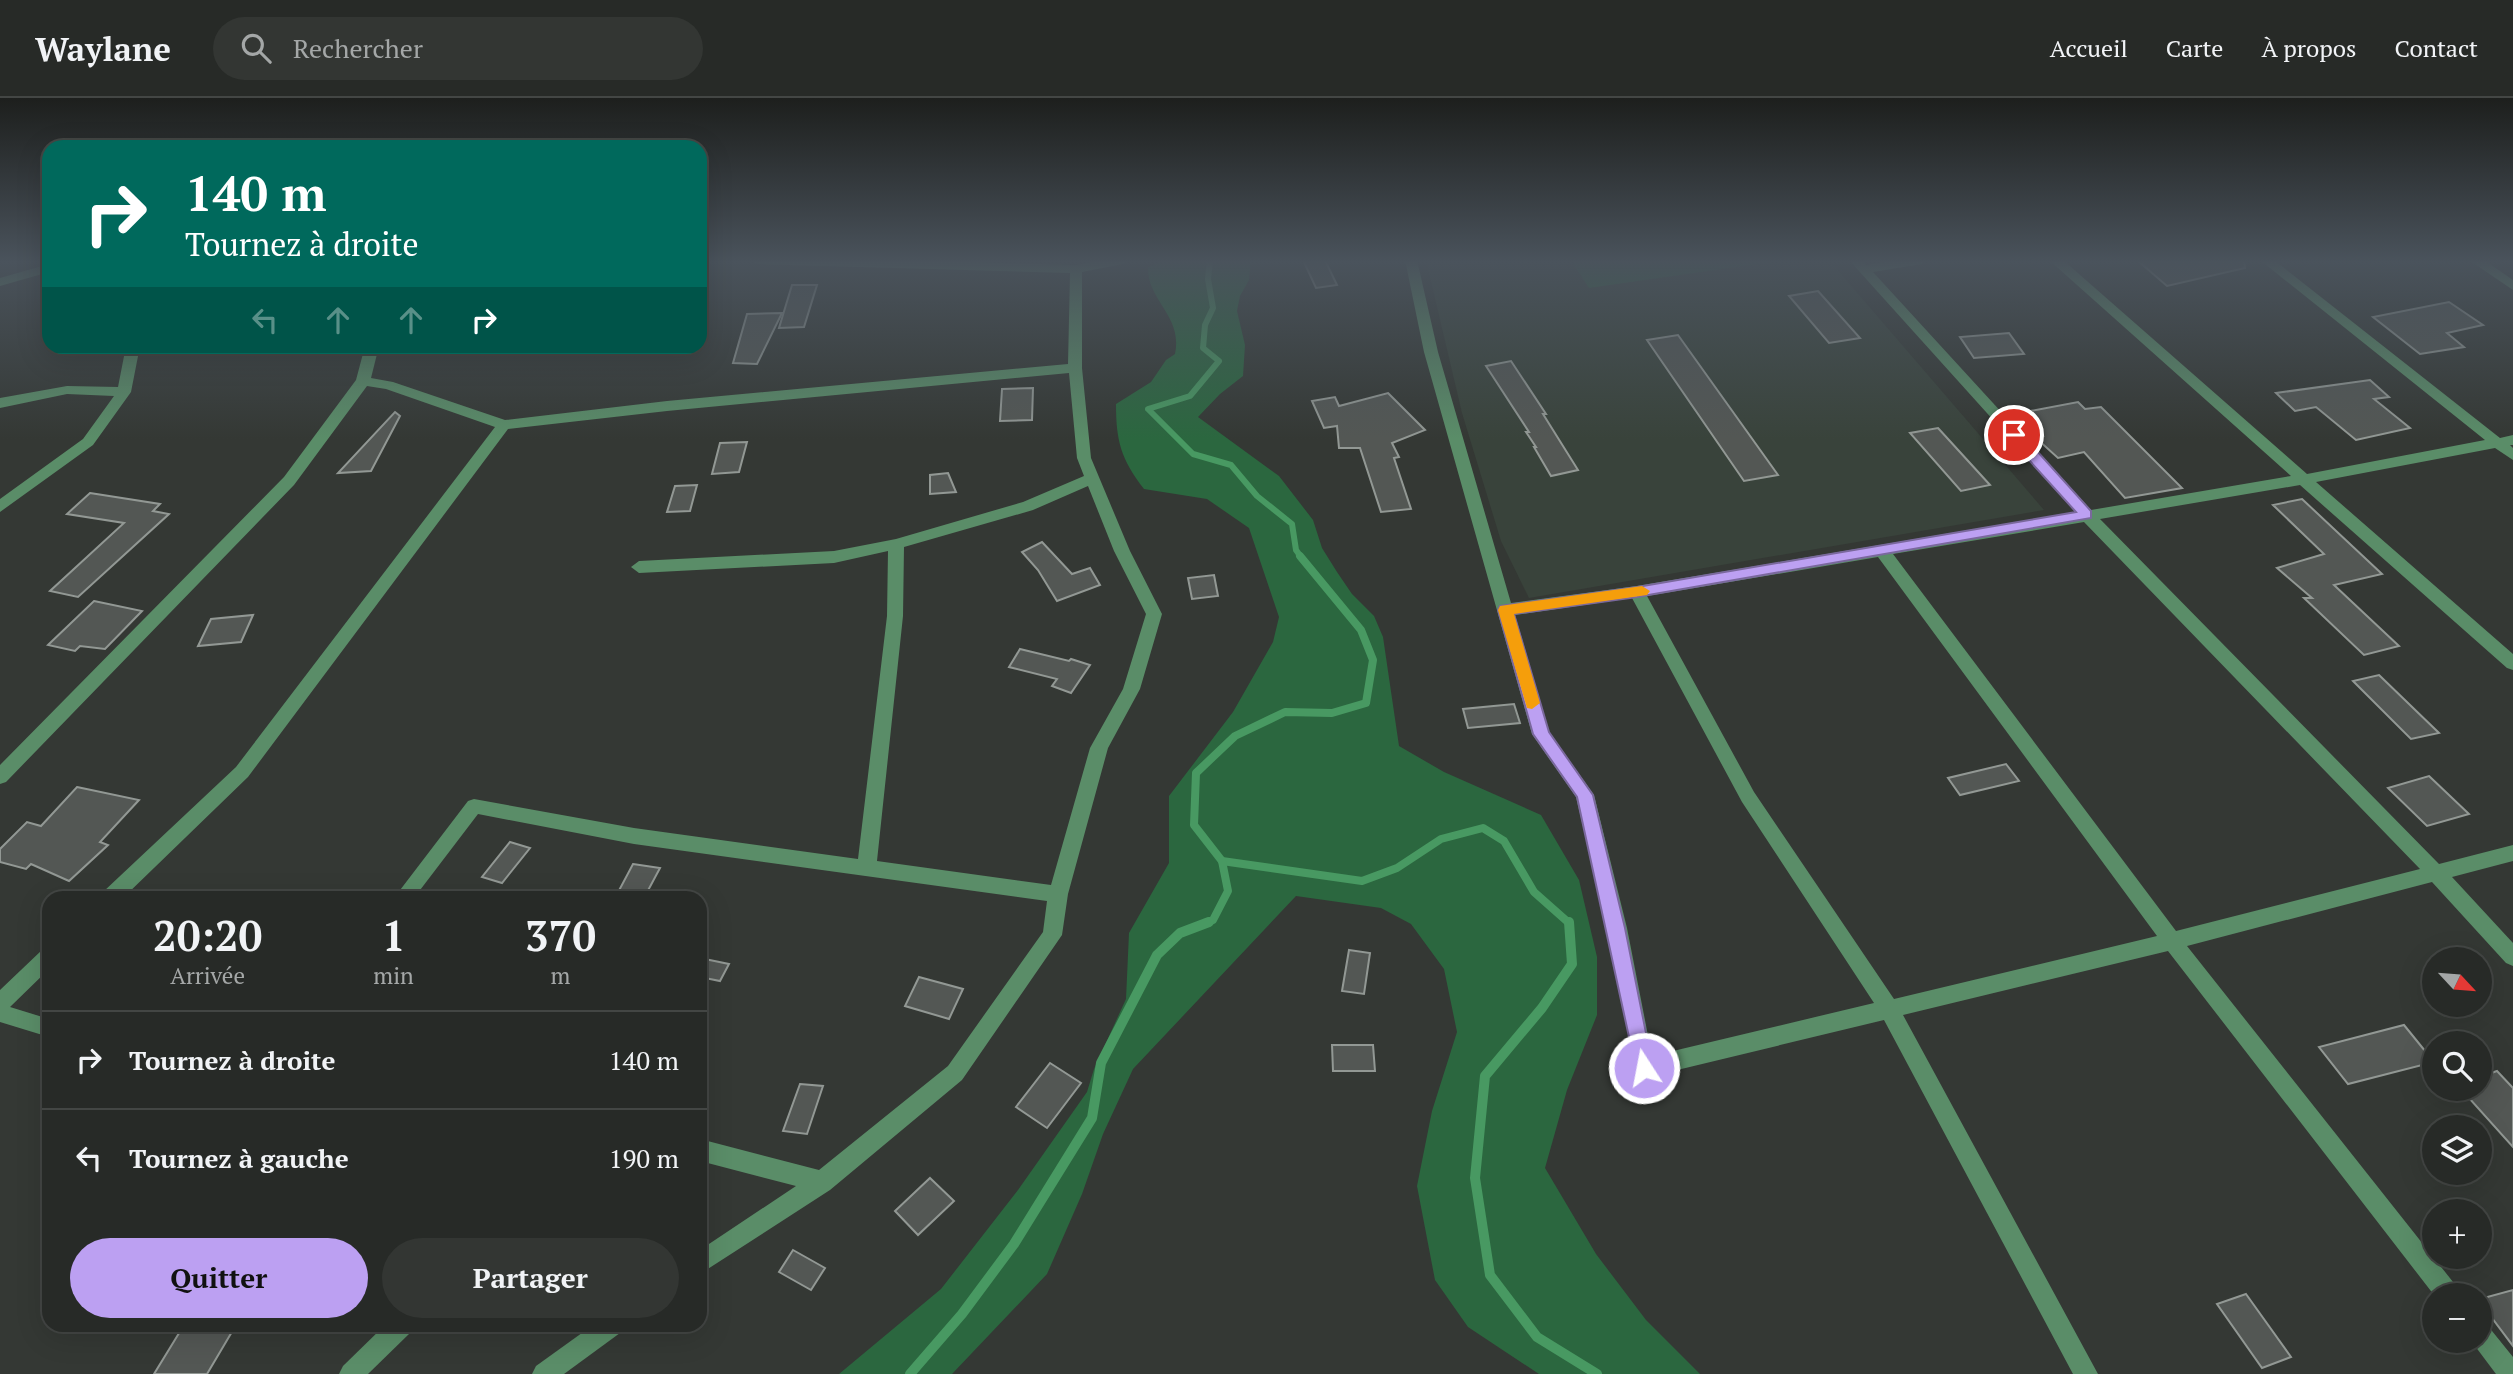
<!DOCTYPE html>
<html lang="fr">
<meta charset="utf-8">
<style>
body{margin:0;font-family:"PT Serif",serif;background:#333633;color:#f1f3f6;height:100vh;display:flex;flex-direction:column;font-size:26px;white-space:nowrap}
*{box-sizing:border-box;margin:0}
p{font-size:23px;color:#a4a7a7}
.icon{flex:none;width:38px;height:38px;fill:none;stroke:currentColor;stroke-width:2;stroke-linecap:round;stroke-linejoin:round}
.map{position:relative;flex:1;overflow:hidden}
.panel{position:absolute;left:42px;top:793px;width:665px;height:441px;display:flex;flex-direction:column;background:#272a27;border-radius:21px;box-shadow:0 7px 28px #0002,0 0 0 2px #434644}
.panel>*{flex:none}
.banner{position:absolute;left:42px;top:42px;width:665px;height:214px;border-radius:21px;box-shadow:0 7px 28px #0002,0 0 0 2px #434644;background:#00695c;color:#fff;overflow:hidden}
.needle{width:46px;rotate:116deg}
.buttons{position:absolute;left:2422px;top:849px;display:grid;gap:14px}
.buttons a{display:grid;place-items:center;width:70px;height:70px;border-radius:50%;background:#272a27;box-shadow:0 7px 28px #0002,0 0 0 2px #434644;font-size:35px}
.pin{position:absolute;display:grid;place-items:center;width:60px;height:60px;color:#fff;margin:-30px;border:4px solid #fff;border-radius:50%;box-shadow:0 2px 7px #0007}
.me{position:absolute;width:77px;margin:-38px;rotate:349deg;stroke-linejoin:round;filter:drop-shadow(0 0 5px #0008)}
.turn{display:flex;align-items:center;gap:24px;height:147px;padding:0 28px;font-size:32px}
.turn .icon{width:91px;height:91px;stroke-width:2.5}
.turn b{display:block;font-size:49px;line-height:60px}
.lanes{display:flex;align-items:center;height:66px;padding:0 28px;background:#0003;justify-content:center;gap:35px;direction:ltr}
.lanes .off{opacity:.35}
.eta{display:flex;justify-content:space-evenly;align-items:center;height:119px;text-align:center}
.eta b{font-size:42px;font-weight:600;line-height:49px}
.primary-button{display:flex;gap:14px;margin-top:auto;padding:14px 28px}
.primary-button a{flex:1;height:80px;border-radius:42px;background:#bca0f2;color:#111;font-size:28px;font-weight:600;line-height:80px;text-align:center}
.primary-button a+a{background:#333633;color:#f1f3f6}
ul{padding:0;list-style:none}
li{display:flex;align-items:center;gap:21px;height:98px;padding:0 28px;border-top:2px solid #434644}
li div{flex:1}
li b{display:block;font-size:26px}
li em{font-style:normal}
header{display:flex;align-items:center;gap:42px;box-sizing:border-box;height:98px;padding:0 35px;background:#272a27;border-bottom:2px solid #434644}
header strong{font-size:33px}
nav{display:flex;gap:38px;margin-inline-start:auto;font-size:24px}
.search{width:490px;height:63px;background:#333633;display:flex;align-items:center;gap:18px;box-sizing:border-box;padding:0 24px;border-radius:38px;color:#a4a7a7;font-size:26px}
.map>svg:first-child{display:block}
.built{fill:#39433b}
.green{fill:#2b673f}
.lines{fill:none;stroke-linecap:round;stroke-linejoin:round}
.stream-far2{stroke:#489962;stroke-width:6}
.stream-far1{stroke:#489962;stroke-width:8}
.stream{stroke:#489962;stroke-width:10}
.building{fill:#535754;stroke:#929894;stroke-width:2}
.minor{fill:#5a8d68;fill-rule:evenodd}
.route{fill:#bca0f2;stroke:#7a689d;stroke-width:2}
.slow{fill:#f59e0b}
</style>
<header>
<strong>Waylane</strong>
<div class="search"><svg class="icon" aria-label="search" viewBox="0 0 24 24"><circle cx="10" cy="10" r="6"/><path d="M15 15l6 6"/></svg>Rechercher</div>
<nav><a>Accueil</a><a>Carte</a><a>À propos</a><a>Contact</a></nav>
</header>
<div class="map">
<svg width="2513" height="1276" viewBox="0 0 2513 1276">
<rect width="100%" height="100%" fill="#343834"/>
<polygon class="built" points="1426,162 1829,162 2044,412 1529,500 1501,443 1462,315"/>
<g class="green">
<path d="M1164,162H1251L1249,182L1240,198L1237,213L1245,247L1243,278L1220,296L1198,319L1279,378L1313,422L1322,450L1337,474L1352,496L1374,518L1383,539L1399,648L1444,674L1541,717L1579,782L1597,859V917L1567,992L1545,1070L1596,1156L1646,1222L1700,1276H1539L1468,1229L1435,1182L1417,1088L1432,1013L1457,934L1444,871L1411,826L1381,810L1296,798L1133,971L1103,1036L1082,1096L1047,1176L952,1276H839L941,1191L1018,1092L1087,994L1094,971L1126,901L1129,835L1169,765V698L1233,614L1273,544L1279,519L1249,430L1207,401L1144,391C1121,361 1116,343 1116,306L1151,284L1166,262L1175,256C1183,217 1147,203 1148,169Z"/>
<polygon points="1571,162 1785,162 1589,190"/>
</g>
<g class="lines">
<polyline class="stream-far2" points="1210,162 1208,181 1213,210 1205,227 1203,250 1219,263 1190,298 1148,311 1193,356 1231,367 1257,398 1292,426 1296,452 1301,459"/>
<g class="stream-far1">
<polyline points="1300,458 1361,532 1373,562 1366,605 1332,615 1285,614 1235,638 1196,675 1194,727 1222,763 1362,783 1397,770 1441,741 1483,730 1504,743 1534,794 1569,825"/>
<polyline points="1205,825 1213,822 1228,793 1222,763"/>
</g>
<g class="stream">
<polyline points="1569,824 1572,866 1542,910 1485,978 1475,1080 1490,1177 1537,1239 1597,1276"/>
<polyline points="910,1276 962,1216 1014,1146 1092,1020 1101,965 1157,857 1180,835 1209,824"/>
</g>
</g>
<g class="building">
<polygon points="1303,162 1325,162 1337,187 1316,190"/>
<polygon points="2137,162 2244,162 2245,170 2167,188"/>
<polygon points="792,187 817,187 804,229 779,230"/>
<polygon points="1818,193 1860,240 1829,245 1789,198"/>
<polygon points="2449,204 2483,227 2447,235 2464,249 2420,256 2373,219"/>
<polygon points="782,215 757,266 733,265 747,216"/>
<polygon points="2009,235 2024,256 1974,260 1960,239"/>
<polygon points="1678,237 1778,377 1744,383 1647,242"/>
<polygon points="1511,263 1546,316 1543,316 1578,372 1551,378 1534,349 1536,349 1526,334 1529,334 1486,268"/>
<polygon points="2370,282 2389,299 2374,301 2410,330 2356,342 2316,309 2295,313 2276,295"/>
<polygon points="1033,290 1032,322 1000,323 1002,291"/>
<polygon points="1388,295 1425,332 1392,345 1399,359 1394,360 1411,411 1381,414 1360,350 1339,350 1337,328 1324,330 1312,303 1335,299 1339,308"/>
<polygon points="2078,304 2085,311 2101,309 2182,390 2125,400 2084,354 2058,360 2036,340 2043,338 2020,315"/>
<polygon points="395,314 400,318 371,373 338,375"/>
<polygon points="1938,330 1990,387 1961,393 1910,335"/>
<polygon points="747,344 739,374 712,376 720,345"/>
<polygon points="948,375 956,394 930,396 930,377"/>
<polygon points="697,387 690,413 667,414 675,388"/>
<polygon points="90,395 160,406 153,413 169,416 78,499 50,493 124,425 67,416"/>
<polygon points="2302,401 2382,476 2334,487 2399,548 2364,557 2304,500 2312,500 2277,470 2324,456 2273,407"/>
<polygon points="1042,444 1072,476 1090,470 1100,487 1057,503 1038,472 1022,454"/>
<polygon points="1214,477 1218,498 1192,501 1188,480"/>
<polygon points="94,503 142,513 105,551 80,548 75,553 48,547"/>
<polygon points="253,517 241,544 198,548 211,521"/>
<polygon points="1020,551 1069,563 1071,561 1090,567 1071,595 1052,588 1057,581 1009,569"/>
<polygon points="2379,577 2439,635 2411,641 2353,583"/>
<polygon points="1514,606 1520,625 1468,630 1463,611"/>
<polygon points="2006,666 2019,683 1960,697 1948,680"/>
<polygon points="2429,678 2469,716 2427,728 2388,690"/>
<polygon points="77,689 139,702 100,744 108,747 69,783 31,766 26,771 0,764 0,751 27,724 41,728"/>
<polygon points="510,744 530,750 502,785 482,779"/>
<polygon points="633,766 660,770 644,800 615,800"/>
<polygon points="1349,852 1370,855 1364,896 1342,893"/>
<polygon points="700,860 729,866 720,883 700,879"/>
<polygon points="919,879 963,891 949,921 905,908"/>
<polygon points="2404,927 2434,964 2348,986 2319,949"/>
<polygon points="1332,947 1373,947 1375,973 1333,973"/>
<polygon points="1050,965 1081,985 1047,1030 1016,1009"/>
<polygon points="2497,973 2513,990 2513,1049 2460,990 2480,990 2480,979"/>
<polygon points="800,986 823,988 807,1036 783,1033"/>
<polygon points="930,1080 954,1103 918,1137 895,1113"/>
<polygon points="793,1152 825,1170 811,1192 779,1174"/>
<polygon points="2513,1192 2513,1248 2480,1204 2480,1201"/>
<polygon points="2246,1196 2291,1259 2262,1270 2217,1206"/>
<polygon points="184,1227 236,1227 207,1276 154,1276"/>
</g>
<g class="lines">
<g class="minor">
<path d="M751,162H894L1076,167L1103,162H1129L1123,166L1082,174V270L1091,360L1130,453L1162,516L1140,591L1108,650L1068,796L1062,837L962,982L830,1092L700,1176V1152L796,1088L700,1063V1041L819,1072L948,968L1043,834L1047,803L634,746L478,716L414,800H394L468,703L474,701L634,730L858,761L887,518L888,453L834,465L639,475L631,469L639,463L834,453L896,441L1023,404L1084,378L1077,360L1069,275L667,313L508,331L248,679L123,800H101L103,794L236,669L495,329L386,291L367,288L294,387L6,684L0,686V667L284,379L356,282L365,248H379L371,280L393,284L505,322L667,303L1068,266L1070,175L757,166ZM1088,388L1114,453L1146,516L1123,591L1090,650L1051,787L877,763L903,518L904,449L1033,412Z"/>
<path d="M1405,162H1417L1438,254L1511,505L1637,488L2076,414L1849,162H1862L1866,167L1897,162H1928L1922,166L1873,174L2091,412L2291,378L2049,162H2063L2307,376L2485,342L2260,162H2274L2500,340L2513,337V347H2510L2513,350V362L2495,350L2316,384L2513,556V572L2507,570L2300,387L2100,421L2439,766L2513,747V763L2452,779L2513,845V868L2506,865L2432,784L2187,848L2457,1189L2461,1197H2434L2168,853L1903,917L2098,1276H2073L1884,922L1644,980L1637,977L1607,830L1576,699L1532,636L1424,254ZM2084,424L2420,771L2176,833L1893,456ZM1878,459L2157,838L1894,901L1754,694L1647,498ZM1632,500L1742,704L1874,905L1652,958L1627,830L1594,697L1549,634L1515,517Z"/>
<polygon points="2469,162 2484,162 2513,182 2513,192"/>
<polygon points="49,166 49,174 0,188 0,180"/>
<polygon points="126,248 140,248 131,294 93,347 0,414 0,401 83,341 114,298 67,296 0,310 0,300 67,288 118,289"/>
<polygon points="49,849 49,871 10,909 49,921 49,939 0,924 0,892 42,852"/>
<polygon points="2480,1224 2488,1228 2513,1259 2513,1276 2496,1276 2472,1244 2480,1242"/>
<polygon points="385,1227 414,1227 410,1235 368,1276 339,1276 343,1268"/>
<polygon points="593,1227 624,1227 620,1235 564,1276 532,1276 536,1268"/>
</g>
</g>
<linearGradient id="sky" x2="0" y2="1"><stop stop-color="#1d1f1d"/><stop offset="0.48" stop-color="#4a535c"/><stop offset="1" stop-color="#4a535c" stop-opacity="0"/></linearGradient>
<rect width="2513" height="341" fill="url(#sky)"/>
<polygon class="route" points="2014,332 2019,333 2091,413 2091,420 1637,499 1514,516 1549,634 1593,697 1625,830 1653,970 1650,976 1644,979 1637,976 1577,699 1533,636 1498,512 1500,508 1637,489 2076,414 2009,340 2009,333"/>
<polygon class="slow" points="1642,488 1650,493 1647,497 1514,516 1540,605 1532,611 1527,610 1498,512 1500,508"/>
</svg>
<div class="buttons">
<a><svg class="needle" viewBox="-14 -14 28 28"><path d="M0-13l5 13h-10z" fill="#e53935"/><path d="M0 13l5-13h-10z" fill="#a4a7a7"/></svg></a>
<a><svg class="icon" aria-label="search" viewBox="0 0 24 24"><circle cx="10" cy="10" r="6"/><path d="M15 15l6 6"/></svg></a>
<a><svg class="icon" aria-label="layers" viewBox="0 0 24 24"><path d="M12 4l9 5-9 5-9-5zM3 14l9 5 9-5"/></svg></a>
<a>+</a>
<a>−</a>
</div>
<div class="pin" style="left:2014px;top:337px;background:#d93025"><svg class="icon" aria-label="arrive" viewBox="0 0 24 24"><path d="M6 21V4h12l-3 4 3 4H6"/></svg></div>
<svg class="me" style="left:1644px;top:970px" viewBox="-20 -20 40 40"><circle r="17" fill="#bca0f2" stroke="#fff" stroke-width="3"/><path d="M0-11L8 9 0 5-8 9z" fill="#fff"/></svg>
<div class="banner">
<div class="turn"><svg class="icon" aria-label="right" viewBox="0 0 24 24"><path d="M7 20v-9h11M14 6l5 5-5 5"/></svg><div><b>140 m</b>Tournez à droite</div></div>
<div class="lanes"><svg class="icon off" aria-label="left" viewBox="0 0 24 24"><path d="M17 20v-9H6M10 6l-5 5 5 5"/></svg><svg class="icon off" aria-label="ahead" viewBox="0 0 24 24"><path d="M12 20V5M6 11l6-6 6 6"/></svg><svg class="icon off" aria-label="ahead" viewBox="0 0 24 24"><path d="M12 20V5M6 11l6-6 6 6"/></svg><svg class="icon" aria-label="right" viewBox="0 0 24 24"><path d="M7 20v-9h11M14 6l5 5-5 5"/></svg></div>
</div>
<section class="panel">
<div class="eta">
<div><b>20:20</b><p>Arrivée</p></div>
<div><b>1</b><p>min</p></div>
<div><b>370</b><p>m</p></div>
</div>
<ul>
<li><svg class="icon" aria-label="right" viewBox="0 0 24 24"><path d="M7 20v-9h11M14 6l5 5-5 5"/></svg><div><b>Tournez à droite</b></div><em>140 m</em></li>
<li><svg class="icon" aria-label="left" viewBox="0 0 24 24"><path d="M17 20v-9H6M10 6l-5 5 5 5"/></svg><div><b>Tournez à gauche</b></div><em>190 m</em></li>
</ul>
<div class="primary-button"><a>Quitter</a><a>Partager</a></div>
</section>
</div>
